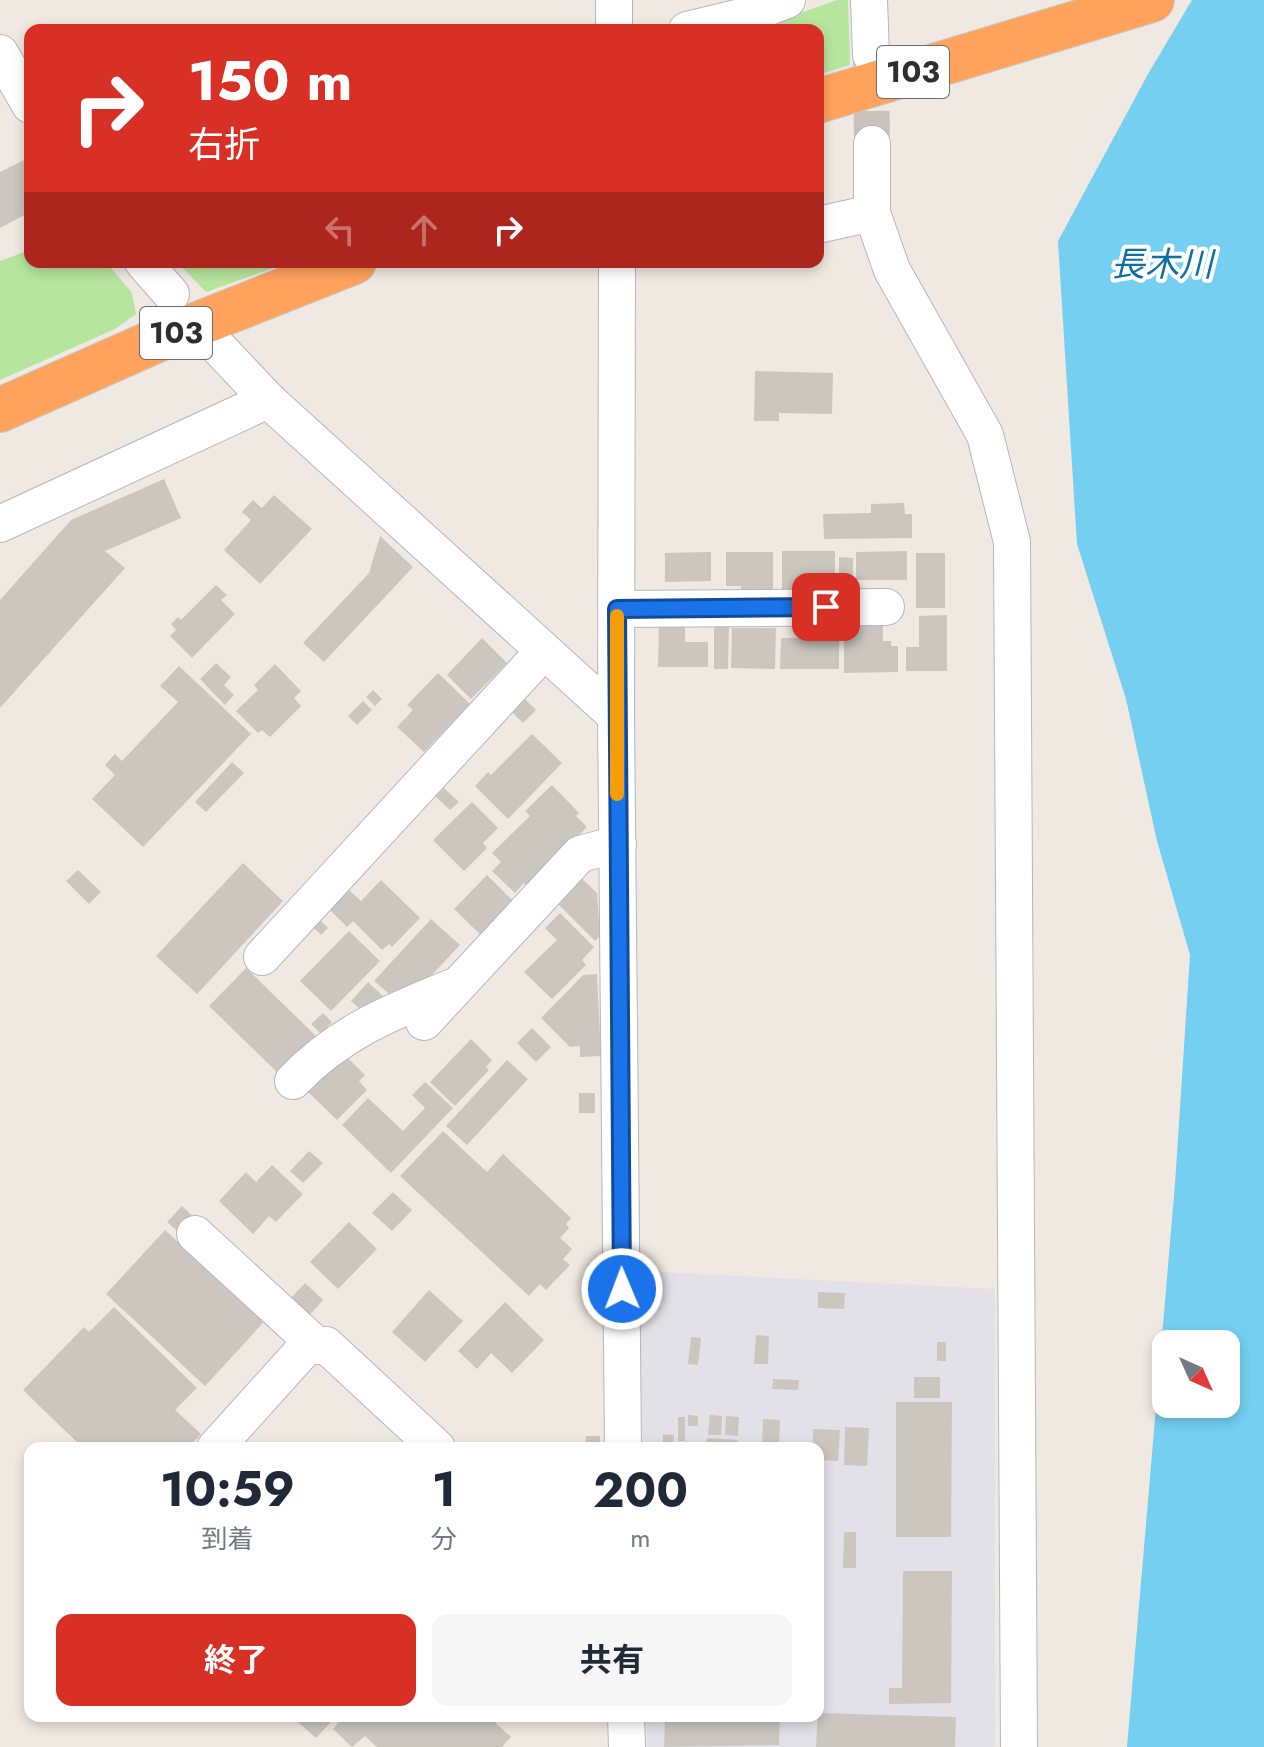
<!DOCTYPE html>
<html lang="ja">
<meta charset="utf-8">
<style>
body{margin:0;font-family:Jost,"Noto Sans JP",sans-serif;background:#f6f6f7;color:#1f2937;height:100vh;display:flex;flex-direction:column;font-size:30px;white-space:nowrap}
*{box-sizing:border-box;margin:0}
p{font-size:26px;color:#747a83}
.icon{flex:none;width:44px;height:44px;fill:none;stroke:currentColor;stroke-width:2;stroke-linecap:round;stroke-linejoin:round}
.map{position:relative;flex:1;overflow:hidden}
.drawer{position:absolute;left:24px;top:1442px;width:800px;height:280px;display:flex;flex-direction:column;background:#fff;border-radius:16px;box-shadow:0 4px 12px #0003}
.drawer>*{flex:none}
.hud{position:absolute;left:24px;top:24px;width:800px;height:244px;border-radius:16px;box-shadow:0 4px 12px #0003;background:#d93025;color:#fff;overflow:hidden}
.needle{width:52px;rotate:135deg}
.controls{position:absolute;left:1152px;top:1330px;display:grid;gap:16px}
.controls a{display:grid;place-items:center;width:88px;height:88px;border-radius:16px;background:#fff;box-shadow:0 4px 12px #0003;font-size:40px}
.pin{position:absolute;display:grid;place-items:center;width:68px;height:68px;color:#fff;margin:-34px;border-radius:16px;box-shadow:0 4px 12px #0006}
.me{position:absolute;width:88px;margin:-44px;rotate:359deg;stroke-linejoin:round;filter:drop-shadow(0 0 6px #0008)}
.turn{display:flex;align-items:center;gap:28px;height:168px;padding:0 32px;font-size:36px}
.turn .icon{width:104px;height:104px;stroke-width:2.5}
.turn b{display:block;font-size:56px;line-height:68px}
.lanes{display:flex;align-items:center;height:76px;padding:0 32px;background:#0003;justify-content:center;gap:40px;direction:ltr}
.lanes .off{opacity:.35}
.eta{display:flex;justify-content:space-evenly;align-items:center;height:136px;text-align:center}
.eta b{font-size:48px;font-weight:700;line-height:56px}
.button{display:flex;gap:16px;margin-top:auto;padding:16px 32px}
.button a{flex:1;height:92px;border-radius:16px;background:#d93025;color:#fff;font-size:32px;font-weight:700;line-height:92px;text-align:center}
.button a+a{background:#f6f6f7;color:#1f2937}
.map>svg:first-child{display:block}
.industrial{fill:#e3e1e8}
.green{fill:#b6e59e}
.water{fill:#75cff0;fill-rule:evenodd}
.building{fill:#cbc7bf}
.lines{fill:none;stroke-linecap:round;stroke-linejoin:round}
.street-tunnel{stroke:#c8c4bd;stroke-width:36;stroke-dasharray:36 18;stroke-linecap:butt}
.street-casing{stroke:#b4b7c1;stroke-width:38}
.highway-casing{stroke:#c9c9c9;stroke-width:46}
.street{stroke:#fff;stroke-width:36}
.highway{stroke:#ffa35c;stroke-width:44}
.route-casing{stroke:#114b97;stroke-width:20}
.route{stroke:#1a73e8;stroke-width:14}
.slow{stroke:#f59e0b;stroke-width:14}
.labels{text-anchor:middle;stroke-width:8;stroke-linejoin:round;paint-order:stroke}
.shield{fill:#fff;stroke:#6d6d6d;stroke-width:2}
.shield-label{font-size:30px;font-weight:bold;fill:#2e2e2e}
.water-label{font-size:34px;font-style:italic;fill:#0d6fa3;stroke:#fff}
</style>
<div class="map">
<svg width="1264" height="1747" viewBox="0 0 1264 1747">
<rect width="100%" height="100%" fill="#efe9e1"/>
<polygon class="industrial" points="639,1271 995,1289 995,1747 647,1747 647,1716 818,1716 818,1448 642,1448"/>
<g class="green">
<polygon points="837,0 848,0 850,65 818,75 818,30 752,30"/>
<polygon points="30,250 30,262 106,262 132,293 136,314 115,329 0,380 0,261"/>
<polygon points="177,262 290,262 206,292"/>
</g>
<path class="water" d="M1192,0H1264V1747H1127L1175,1184L1190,955L1157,841L1126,699L1077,544L1058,241L1148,74ZM1166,1344H1226V1404H1166Z"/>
<g class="building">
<polygon points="30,157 30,212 0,228 0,172"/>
<polygon points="755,371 833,373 832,414 779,413 779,421 754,421"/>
<polygon points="164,479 181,518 105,551 125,568 0,708 0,600 71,520"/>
<polygon points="274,495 312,529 260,584 224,550 251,520 242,512 253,500 262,508"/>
<polygon points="904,503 905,514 912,514 912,538 824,539 823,514 871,513 871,504"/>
<polygon points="380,536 413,567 324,662 303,643 369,573"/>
<polygon points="782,551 835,551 835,582 808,582 808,596 782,597"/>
<polygon points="907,551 907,580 856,580 856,552"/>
<polygon points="711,552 711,581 665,582 665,553"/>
<polygon points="726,552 773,552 773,594 741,594 741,586 726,586"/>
<rect x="916" y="553" width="29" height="55"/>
<polygon points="839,557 853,558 853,586 839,586"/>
<polygon points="216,585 227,595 221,600 235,614 192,658 170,636 176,630 171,624 178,617 181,620"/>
<polygon points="947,615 947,671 906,671 906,647 919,647 919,616"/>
<polygon points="659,623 685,624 685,642 708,642 708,667 658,667"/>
<polygon points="844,623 883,623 883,641 891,641 891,646 898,646 898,672 844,673"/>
<polygon points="714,625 729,625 728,669 714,669"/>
<polygon points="732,628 776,628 775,669 731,668"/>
<polygon points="482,638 507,663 471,699 447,675"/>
<polygon points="781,638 839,638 839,669 780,669"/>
<polygon points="216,663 231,677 224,685 234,695 225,705 200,679"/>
<polygon points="275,664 301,691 294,698 301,706 270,737 262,730 258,733 236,711 258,690 254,685"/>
<polygon points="179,666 251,734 143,847 92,799 115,775 105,765 115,754 122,761 178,702 160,686"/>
<polygon points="438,673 470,704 424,752 397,727 413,710 407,705"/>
<polygon points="373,690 382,699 375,706 366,697"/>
<polygon points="518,692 536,710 523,723 505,705"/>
<polygon points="363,701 372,710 357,725 348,716"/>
<polygon points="532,734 562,763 508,819 475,786 488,772 491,775"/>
<polygon points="232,762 244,773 206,812 195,802"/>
<polygon points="552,785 579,813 576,816 587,827 527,887 524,883 515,893 492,871 501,862 492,853 530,816 525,811"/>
<polygon points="444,788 459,802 450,810 435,796"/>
<polygon points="472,802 498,828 483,843 487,848 464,871 433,840"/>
<polygon points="243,863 283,901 197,994 156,956"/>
<polygon points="78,870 101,892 89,904 66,881"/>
<polygon points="487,875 517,905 484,938 454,909"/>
<polygon points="581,878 597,893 600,936 595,941 556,902"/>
<polygon points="381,880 420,918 392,947 389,944 382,950 353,921 347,927 329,909 348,889 361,901"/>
<polygon points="560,913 594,947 582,960 586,965 552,999 524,972 557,940 545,928"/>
<polygon points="318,918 328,928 321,935 311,925"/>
<polygon points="431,919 460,945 411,997 394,998 374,981"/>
<polygon points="349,931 380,961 331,1011 300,981"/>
<polygon points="246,968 318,1038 281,1076 209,1006"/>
<polygon points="597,974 601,1056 580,1057 580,1046 570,1047 541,1018 583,975"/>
<polygon points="368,982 386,999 365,1014 351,1001"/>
<polygon points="323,1013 332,1022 321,1034 311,1024"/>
<polygon points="532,1028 551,1047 536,1062 517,1043"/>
<polygon points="471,1039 492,1060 486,1067 489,1070 455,1106 430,1082"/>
<polygon points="339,1049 365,1075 359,1081 367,1090 337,1120 302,1086"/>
<polygon points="507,1060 528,1079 467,1145 446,1126"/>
<polygon points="425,1082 453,1108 391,1173 342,1125 368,1098 403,1131 425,1108 412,1095"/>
<rect x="579" y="1093" width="16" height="20"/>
<polygon points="443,1131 487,1172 503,1154 571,1218 566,1224 569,1228 560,1238 572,1249 563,1259 570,1265 546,1290 540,1284 529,1296 400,1176"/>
<polygon points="309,1151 323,1163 303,1183 290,1171"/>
<polygon points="272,1165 303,1194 276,1222 269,1216 253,1234 219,1201 246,1172 256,1182"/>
<polygon points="393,1192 412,1210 392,1231 372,1213"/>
<polygon points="182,1206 198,1221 183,1236 167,1222"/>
<polygon points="349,1222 377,1249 338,1289 310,1262"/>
<polygon points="165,1230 264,1322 205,1386 106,1294"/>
<polygon points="305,1283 323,1300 308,1317 289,1300"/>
<polygon points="429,1290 463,1321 425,1362 392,1332"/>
<polygon points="818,1292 845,1293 844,1309 818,1308"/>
<polygon points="505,1302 544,1340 512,1373 491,1353 477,1369 458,1351"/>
<polygon points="114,1307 197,1388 175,1410 201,1434 189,1446 192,1448 83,1448 23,1390 84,1327 89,1332"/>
<polygon points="756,1335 769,1336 768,1364 754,1364"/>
<polygon points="691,1337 701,1338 698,1365 688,1364"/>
<rect x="937" y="1342" width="9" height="19"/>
<rect x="914" y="1377" width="26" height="21"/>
<polygon points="773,1379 799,1380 798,1390 772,1389"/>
<polygon points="896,1402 952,1402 951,1537 896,1537"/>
<polygon points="688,1415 698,1416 698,1426 688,1426"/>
<polygon points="710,1415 722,1416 721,1435 708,1435"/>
<polygon points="726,1416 739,1417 738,1436 725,1435"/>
<rect x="678" y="1417" width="7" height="24"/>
<polygon points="763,1419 780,1420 779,1448 762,1448"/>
<polygon points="845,1427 869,1428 867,1466 844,1465"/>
<polygon points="813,1429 840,1430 838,1461 818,1460 818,1448 813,1448"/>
<polygon points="663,1434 674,1435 673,1445 663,1445"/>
<rect x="586" y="1436" width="14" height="12"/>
<polygon points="707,1438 738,1440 738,1448 706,1448"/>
<polygon points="844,1532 856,1532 856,1568 843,1568"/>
<polygon points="903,1571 952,1571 951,1703 889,1704 889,1688 902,1688"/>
<polygon points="818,1713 956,1717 955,1747 816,1747"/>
<polygon points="291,1716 324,1716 331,1722 316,1738"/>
<polygon points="330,1716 488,1716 511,1737 502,1747 377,1747 365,1736 352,1747 333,1729 338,1723"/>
<polygon points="665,1716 780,1716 779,1745 664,1747"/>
</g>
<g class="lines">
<polyline class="street-tunnel" points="871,57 872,144"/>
<g class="street-casing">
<g id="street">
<polyline points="614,0 614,30"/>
<polyline points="869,0 871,55"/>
<polyline points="687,30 745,16 787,0"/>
<polyline points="0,53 30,105"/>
<polyline points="872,144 872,213 892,270 985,435 1012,542 1019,1747"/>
<polyline points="818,225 872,213"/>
<polyline points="143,262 171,294"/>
<polyline points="617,262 616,716 623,1448"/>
<polyline points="217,346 268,400 616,716"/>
<polyline points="0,524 268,400"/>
<polyline points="617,609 886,607"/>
<polyline points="262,957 544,651"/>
<polyline points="424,1022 580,854 618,844"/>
<path d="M293,1081C339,1033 389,1013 450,988"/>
<polyline points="195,1234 317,1346"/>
<polyline points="215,1448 307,1346 326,1345 437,1448"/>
<polyline points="626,1716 627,1747"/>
</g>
</g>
<g class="highway-casing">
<g id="highway">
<polyline points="818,101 1152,0"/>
<polyline points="0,410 160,339 354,262"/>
</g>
</g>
<use href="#street" class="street"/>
<use href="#highway" class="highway"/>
</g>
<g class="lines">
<g class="route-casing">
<polyline id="route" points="622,1289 617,609 826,607"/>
</g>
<use href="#route" class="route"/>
<polyline class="slow" points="617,616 617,794"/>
</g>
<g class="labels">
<g class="shield">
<rect x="877" y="46" width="72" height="52" rx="6"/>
<rect x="140" y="307" width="72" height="52" rx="6"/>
</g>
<g class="shield-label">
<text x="913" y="82">103</text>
<text x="176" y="343">103</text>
</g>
<g class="water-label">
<text x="1162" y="276">長木川</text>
</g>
</g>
</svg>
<div class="controls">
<a><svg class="needle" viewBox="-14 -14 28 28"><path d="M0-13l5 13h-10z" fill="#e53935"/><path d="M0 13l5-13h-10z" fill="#747a83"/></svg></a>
</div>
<div class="pin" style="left:826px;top:607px;background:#d93025"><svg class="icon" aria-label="arrive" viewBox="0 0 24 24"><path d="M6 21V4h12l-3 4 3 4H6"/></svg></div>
<svg class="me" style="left:622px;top:1289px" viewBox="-20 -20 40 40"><circle r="17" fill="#1a73e8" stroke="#fff" stroke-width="3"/><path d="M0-11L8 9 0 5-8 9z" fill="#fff"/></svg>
<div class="hud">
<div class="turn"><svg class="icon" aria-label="right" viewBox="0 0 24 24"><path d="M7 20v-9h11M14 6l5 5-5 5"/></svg><div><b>150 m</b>右折</div></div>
<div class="lanes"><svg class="icon off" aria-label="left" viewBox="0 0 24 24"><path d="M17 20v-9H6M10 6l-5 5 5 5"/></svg><svg class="icon off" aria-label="ahead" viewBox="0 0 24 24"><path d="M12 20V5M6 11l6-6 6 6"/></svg><svg class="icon" aria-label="right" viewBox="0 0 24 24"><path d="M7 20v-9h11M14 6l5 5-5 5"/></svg></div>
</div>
<section class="drawer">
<div class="eta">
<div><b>10:59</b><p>到着</p></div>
<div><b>1</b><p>分</p></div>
<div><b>200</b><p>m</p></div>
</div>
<div class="button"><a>終了</a><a>共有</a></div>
</section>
</div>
